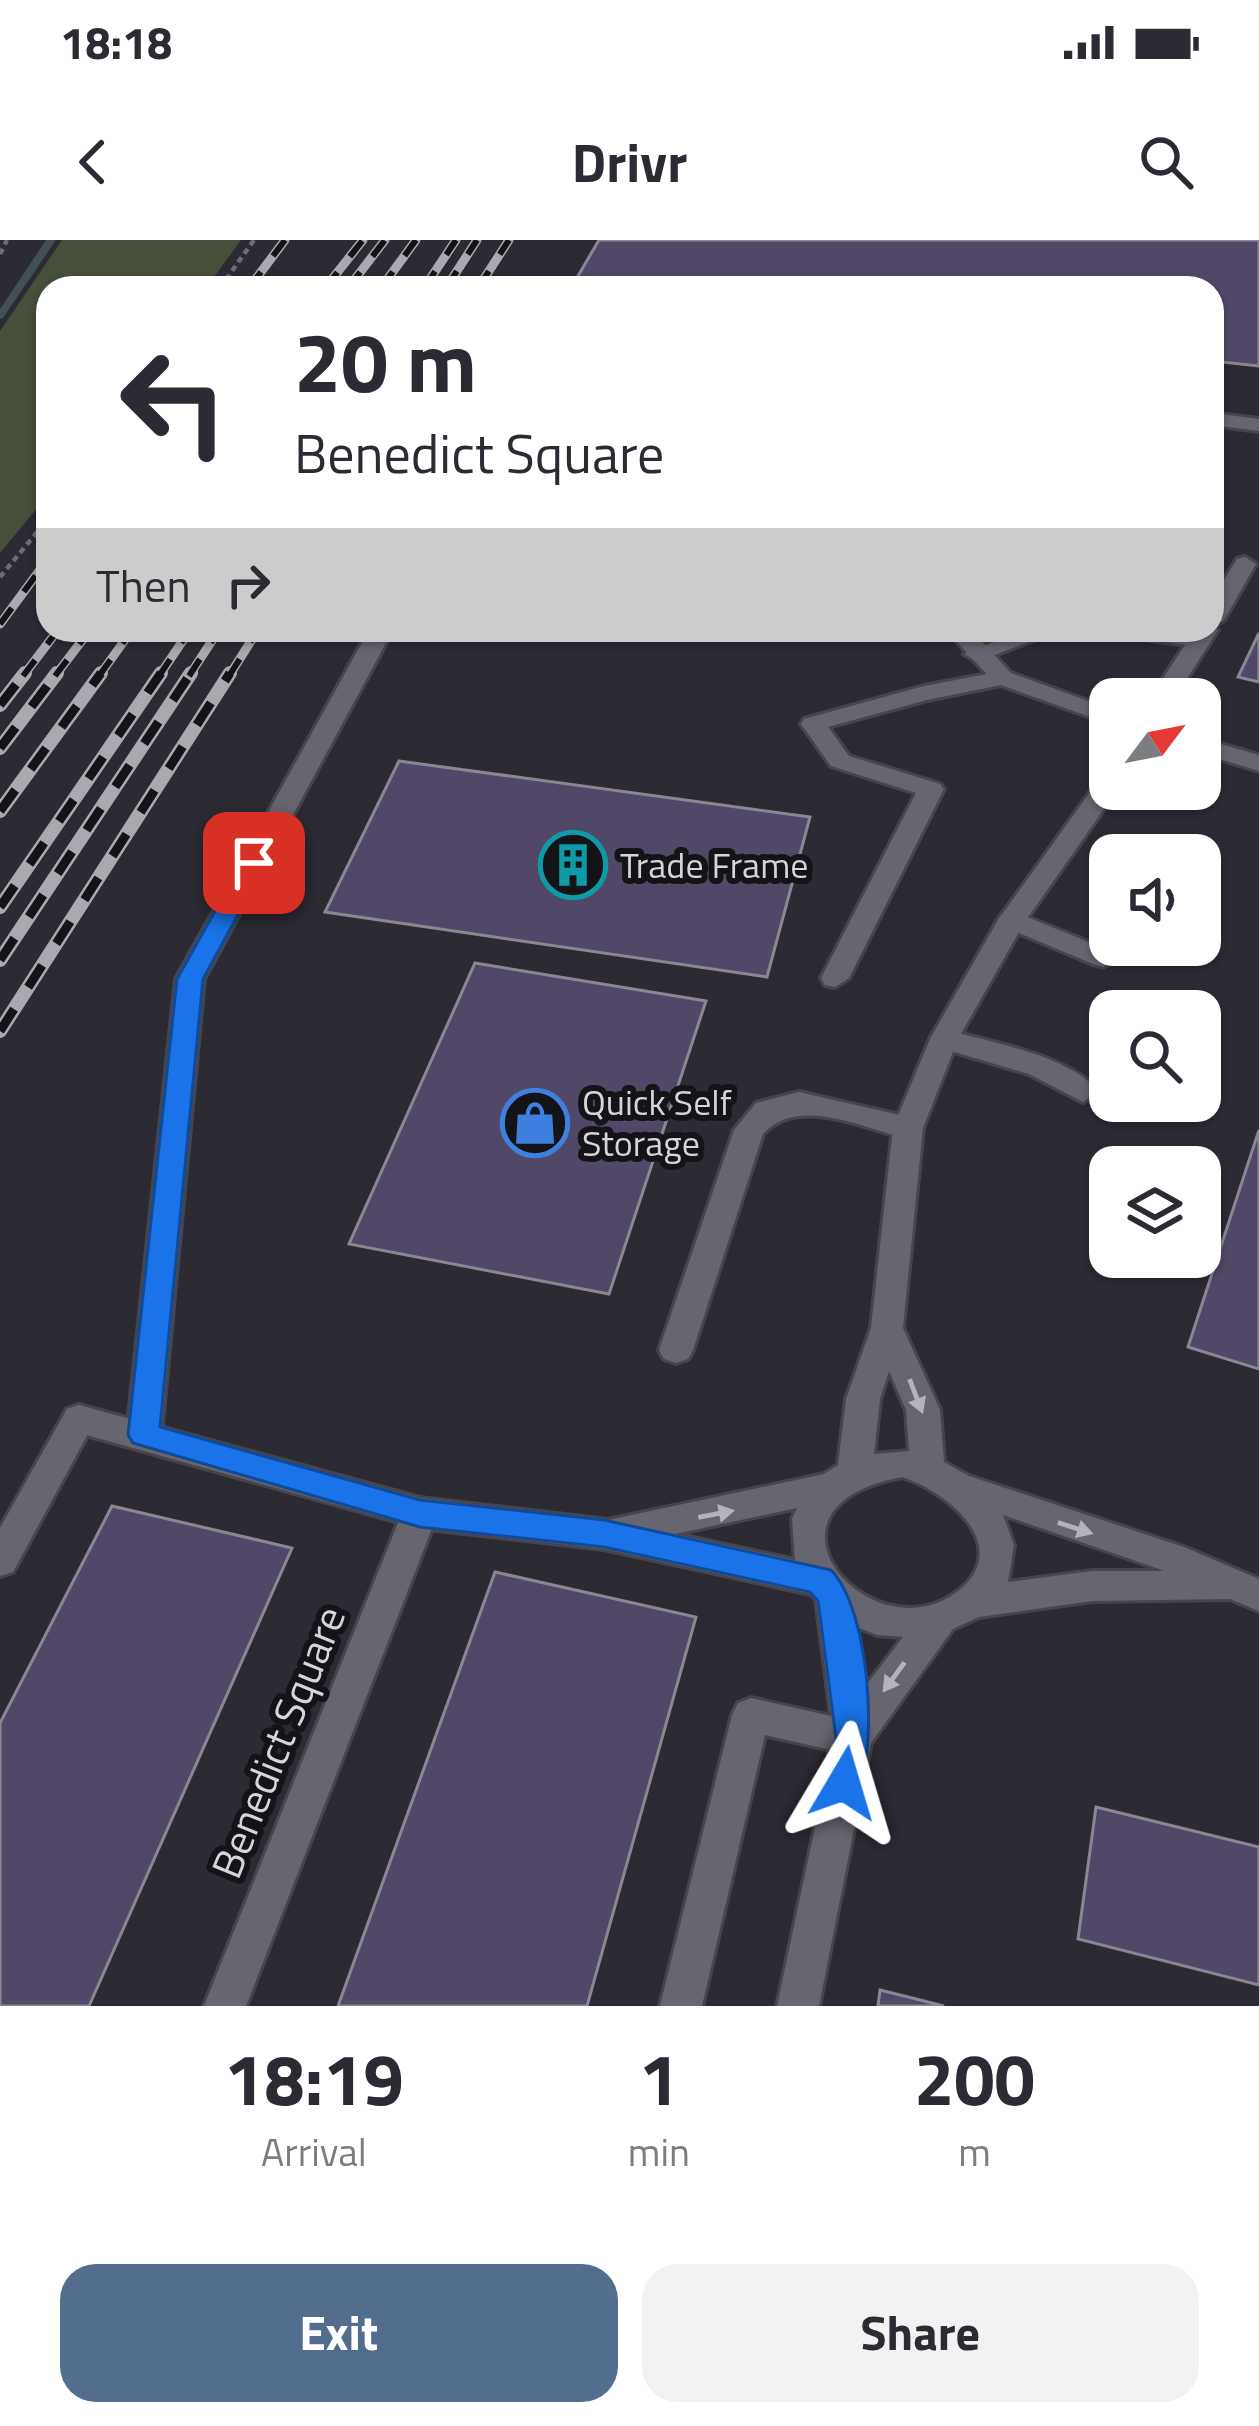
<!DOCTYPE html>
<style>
body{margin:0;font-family:"Titillium Web",sans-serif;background:#f2f2f3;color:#2b2b33;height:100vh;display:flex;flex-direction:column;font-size:45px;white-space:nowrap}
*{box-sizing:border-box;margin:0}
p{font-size:39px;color:#7c7c81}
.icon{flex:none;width:66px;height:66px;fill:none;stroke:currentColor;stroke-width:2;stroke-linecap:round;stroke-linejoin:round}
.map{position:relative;height:1766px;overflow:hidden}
.side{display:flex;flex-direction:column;background:#fff;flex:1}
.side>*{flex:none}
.top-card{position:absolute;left:36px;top:36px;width:1188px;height:366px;border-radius:36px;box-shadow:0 3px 9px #0004;background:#fff;color:#2b2b33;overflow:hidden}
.needle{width:78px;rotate:58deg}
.tools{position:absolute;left:1089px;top:438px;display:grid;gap:24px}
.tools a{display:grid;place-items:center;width:132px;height:132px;border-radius:24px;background:#fff;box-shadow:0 3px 9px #0004;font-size:60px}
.pin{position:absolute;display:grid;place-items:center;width:102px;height:102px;color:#fff;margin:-51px;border-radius:24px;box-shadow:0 6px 18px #0006}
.me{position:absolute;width:132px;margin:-66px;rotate:7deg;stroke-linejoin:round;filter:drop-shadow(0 0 9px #0008)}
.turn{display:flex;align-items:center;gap:42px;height:252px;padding:0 60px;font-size:54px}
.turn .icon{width:156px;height:156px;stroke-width:2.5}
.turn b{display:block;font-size:84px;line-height:102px}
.then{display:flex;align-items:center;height:114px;padding:0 60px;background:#0003;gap:24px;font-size:45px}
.eta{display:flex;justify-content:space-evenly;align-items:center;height:204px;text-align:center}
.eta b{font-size:72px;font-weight:700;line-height:84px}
.action{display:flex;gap:24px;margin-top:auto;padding:24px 60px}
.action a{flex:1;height:138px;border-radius:36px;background:#526d8d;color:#fff;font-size:48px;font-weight:700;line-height:138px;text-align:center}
.action a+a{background:#f2f2f3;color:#2b2b33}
.status{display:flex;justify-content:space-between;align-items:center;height:84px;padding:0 60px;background:#fff;direction:ltr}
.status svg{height:33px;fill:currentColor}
header{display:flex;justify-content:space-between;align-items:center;height:156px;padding:0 60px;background:#fff;font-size:54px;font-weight:700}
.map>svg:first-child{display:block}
.green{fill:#464f39}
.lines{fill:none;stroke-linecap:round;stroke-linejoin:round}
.stream{fill:#424f55;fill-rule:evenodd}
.building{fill:#514867;stroke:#8a8792;stroke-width:3}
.service-casing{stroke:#47454c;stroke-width:6}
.minor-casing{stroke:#47454c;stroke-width:6}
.path{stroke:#6d6b73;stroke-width:4.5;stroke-dasharray:6 4.5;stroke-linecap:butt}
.service{fill:#67656f;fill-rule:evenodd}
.minor{fill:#67656f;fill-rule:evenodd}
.rail-far1-casing{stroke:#aba9af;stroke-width:9}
.rail-casing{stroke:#aba9af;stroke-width:14}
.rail-far1{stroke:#141317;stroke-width:6;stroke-dasharray:20;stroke-linecap:butt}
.rail{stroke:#141317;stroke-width:9;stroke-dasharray:26;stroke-linecap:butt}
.oneway{fill:#b5b3ba}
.route{fill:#1a73e8;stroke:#114b97;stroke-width:3}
.labels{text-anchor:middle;stroke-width:12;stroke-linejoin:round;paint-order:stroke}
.poi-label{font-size:36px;fill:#d6d4da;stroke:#141317;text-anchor:start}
.near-street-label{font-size:42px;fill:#d6d4da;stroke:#141317}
</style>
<div class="status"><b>18:18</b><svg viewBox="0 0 49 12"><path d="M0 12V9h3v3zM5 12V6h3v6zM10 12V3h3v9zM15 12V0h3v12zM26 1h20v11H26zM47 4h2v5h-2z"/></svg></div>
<header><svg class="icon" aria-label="back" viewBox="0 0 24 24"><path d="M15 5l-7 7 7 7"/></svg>Drivr<svg class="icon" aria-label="search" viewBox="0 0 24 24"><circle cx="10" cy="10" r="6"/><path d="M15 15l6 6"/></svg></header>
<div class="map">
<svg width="1259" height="1766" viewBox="0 0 1259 1766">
<rect width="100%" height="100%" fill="#2c2a33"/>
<polygon class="green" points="62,0 241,0 206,48 48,48 48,255 0,313 0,91"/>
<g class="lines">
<polygon class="stream" points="46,0 56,0 3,78 0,79 0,69"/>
</g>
<g class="building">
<polygon points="599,0 1259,0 1259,126 1212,121 1212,48 571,48"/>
<polygon points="1259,393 1259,442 1238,437"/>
<polygon points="399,521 810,577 767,737 325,672"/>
<polygon points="475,723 706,761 609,1054 349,1004"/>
<polygon points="1259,890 1259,1129 1188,1107"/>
<polygon points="112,1266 292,1308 89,1766 0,1766 0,1483"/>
<polygon points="495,1332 696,1377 587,1766 338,1766"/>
<polygon points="1096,1567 1259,1607 1259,1745 1078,1699"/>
<polygon points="880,1750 944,1766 878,1766"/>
</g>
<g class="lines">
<g class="service-casing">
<g id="service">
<polygon points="1212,173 1259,179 1259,191 1212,185"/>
<polygon points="1245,317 1256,324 1224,380 1215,386 1218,390 1181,448 1163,448 1160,443 1185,405 1131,397 1119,390 1212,390 1212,360 1237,319"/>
<polygon points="369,390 393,390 204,739 161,1194 156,1204 144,1208 132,1204 127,1194 176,739"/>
<polygon points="1025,390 1060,390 984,419 976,421 964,414"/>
<polygon points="1003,431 1011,433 1011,443 927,460 828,487 849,516 940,544 944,549 849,738 835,747 825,745 821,738 916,553 831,526 801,484 804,479 924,446"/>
<polygon points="1012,671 1113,712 1117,718 1103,727 1093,724 1002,686 998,680 1002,674"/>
<path d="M944,789C985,801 1073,816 1098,852L1083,862L1029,834L934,806L930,799Z"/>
<path d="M799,852L908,877L919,880L923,888L919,896L908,899C863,888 798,855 763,894L693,1110L688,1119L676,1123L664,1119L659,1110L734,890L756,863Z"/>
<polygon points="79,1165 91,1169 96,1179 13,1332 0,1336 0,1288 67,1169"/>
<polygon points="420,1258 432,1263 438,1273 246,1766 204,1766 402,1273 408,1263"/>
<polygon points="751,1458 853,1481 867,1486 872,1498 867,1510 853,1515 765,1495 702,1766 660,1766 732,1475 738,1463"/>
</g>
</g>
<g class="minor-casing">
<g id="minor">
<polygon points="946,390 971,390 1011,433 1110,469 1110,484 995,443"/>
<polygon points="1200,498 1259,515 1259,531 1200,513"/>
<path d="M1110,534V549H1118L1024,683L958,799L923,888L903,1088L940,1170L944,1222L969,1236L1184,1307L1259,1339V1371L1230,1359L1092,1361L979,1377L953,1389L871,1503L819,1766H777L834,1498L816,1359L811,1354L604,1309L420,1288L79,1193L67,1189L62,1179L67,1169L79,1165L420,1258L608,1280L824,1234L838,1225L846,1159L871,1088L893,888L930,799L998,680L1101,537ZM889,1131L906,1170L909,1211L874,1214L880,1159ZM902,1237C950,1252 1017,1310 954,1354C869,1413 741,1267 902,1237ZM797,1268L792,1279L795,1320L675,1294ZM1003,1275L1159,1329L1163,1331H1092L1008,1342L1014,1305ZM857,1387L877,1395L903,1397L865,1447Z"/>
</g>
</g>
<g class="path">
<polyline points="0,14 7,0"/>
<polyline points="220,48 254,0"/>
<polyline points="0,337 48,279"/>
</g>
<use href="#service" class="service"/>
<use href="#minor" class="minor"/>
<g class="rail-far1-casing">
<g id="rail-far1">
<polyline points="249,48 285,0"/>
<polyline points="325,48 363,0"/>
<polyline points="348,48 385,0"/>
<polyline points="381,48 416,0"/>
<polyline points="424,48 456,0"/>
<polyline points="446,48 477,0"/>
<polyline points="478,48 509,0"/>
<polyline points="0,384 48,319"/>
<polyline points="23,436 58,390"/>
<polyline points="55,436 90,390"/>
<polyline points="99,436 132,390"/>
<polyline points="159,436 190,390"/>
<polyline points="189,436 219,390"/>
<polyline points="229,436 258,390"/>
</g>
</g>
<g class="rail-casing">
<g id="rail">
<polyline points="0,465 25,433"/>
<polyline points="0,508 57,433"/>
<polyline points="0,571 101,433"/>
<polyline points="0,667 161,433"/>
<polyline points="0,720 191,433"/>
<polyline points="0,791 230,433"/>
</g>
</g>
<use href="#rail-far1" class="rail-far1"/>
<use href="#rail" class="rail"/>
</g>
<defs><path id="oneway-solid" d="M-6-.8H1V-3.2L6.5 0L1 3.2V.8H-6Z" transform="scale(3)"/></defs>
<g class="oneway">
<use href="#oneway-solid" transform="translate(916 1156) rotate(69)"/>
<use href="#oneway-solid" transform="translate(716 1274) rotate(-11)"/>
<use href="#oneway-solid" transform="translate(1075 1288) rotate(18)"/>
<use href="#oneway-solid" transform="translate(894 1437) rotate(126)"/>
</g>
<path class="route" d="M254,615L266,623L203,739L160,1187L420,1260L604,1280L831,1330C869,1369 879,1505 857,1554L844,1559L832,1554L827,1543L836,1498L818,1361L810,1352L604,1307L420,1287L133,1203L128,1195L177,739L242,623Z"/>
<defs>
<g id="building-ring" transform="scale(3.45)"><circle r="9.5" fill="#141317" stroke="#0f9aa8" stroke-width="1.5"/><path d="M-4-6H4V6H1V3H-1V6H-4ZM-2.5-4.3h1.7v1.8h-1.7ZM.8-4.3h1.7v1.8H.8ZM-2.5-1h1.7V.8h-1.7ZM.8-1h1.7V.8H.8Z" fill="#0f9aa8"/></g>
<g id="shop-ring" transform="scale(3.45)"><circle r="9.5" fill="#141317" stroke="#3f7fe0" stroke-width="1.5"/><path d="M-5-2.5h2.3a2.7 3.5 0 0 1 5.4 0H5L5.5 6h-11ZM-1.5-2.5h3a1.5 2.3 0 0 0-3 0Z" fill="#3f7fe0"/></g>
</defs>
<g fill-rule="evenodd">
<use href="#building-ring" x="573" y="625"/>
<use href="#shop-ring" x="535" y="883"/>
</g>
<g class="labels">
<g class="poi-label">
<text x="620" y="638">Trade Frame</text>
<text x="582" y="875">Quick Self<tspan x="582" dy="41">Storage</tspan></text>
</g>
<g class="near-street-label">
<text transform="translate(278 1502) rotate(-68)" y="15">Benedict Square</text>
</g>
</g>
</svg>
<div class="tools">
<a><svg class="needle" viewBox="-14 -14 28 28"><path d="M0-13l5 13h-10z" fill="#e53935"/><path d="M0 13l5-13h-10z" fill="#7c7c81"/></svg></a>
<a><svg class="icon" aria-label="sound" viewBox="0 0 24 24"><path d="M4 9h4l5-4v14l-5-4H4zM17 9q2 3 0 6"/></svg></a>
<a><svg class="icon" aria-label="search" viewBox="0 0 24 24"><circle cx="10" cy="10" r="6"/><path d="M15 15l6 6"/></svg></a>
<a><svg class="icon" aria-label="layers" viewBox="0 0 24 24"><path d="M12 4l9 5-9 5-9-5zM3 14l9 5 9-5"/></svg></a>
</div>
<div class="pin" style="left:254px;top:623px;background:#d93025"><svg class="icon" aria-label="arrive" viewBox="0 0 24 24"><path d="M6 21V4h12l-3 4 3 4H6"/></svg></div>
<svg class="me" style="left:844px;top:1543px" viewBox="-20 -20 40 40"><path d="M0-17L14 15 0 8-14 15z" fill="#1a73e8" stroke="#fff" stroke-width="4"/></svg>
<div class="top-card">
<div class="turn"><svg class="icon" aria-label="left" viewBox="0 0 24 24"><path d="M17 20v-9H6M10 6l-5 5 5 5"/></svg><div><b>20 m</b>Benedict Square</div></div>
<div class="then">Then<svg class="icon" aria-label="right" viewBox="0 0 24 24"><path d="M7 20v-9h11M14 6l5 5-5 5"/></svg></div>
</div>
</div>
<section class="side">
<div class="eta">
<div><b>18:19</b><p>Arrival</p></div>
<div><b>1</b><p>min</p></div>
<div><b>200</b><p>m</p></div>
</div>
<div class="action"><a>Exit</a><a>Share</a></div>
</section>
